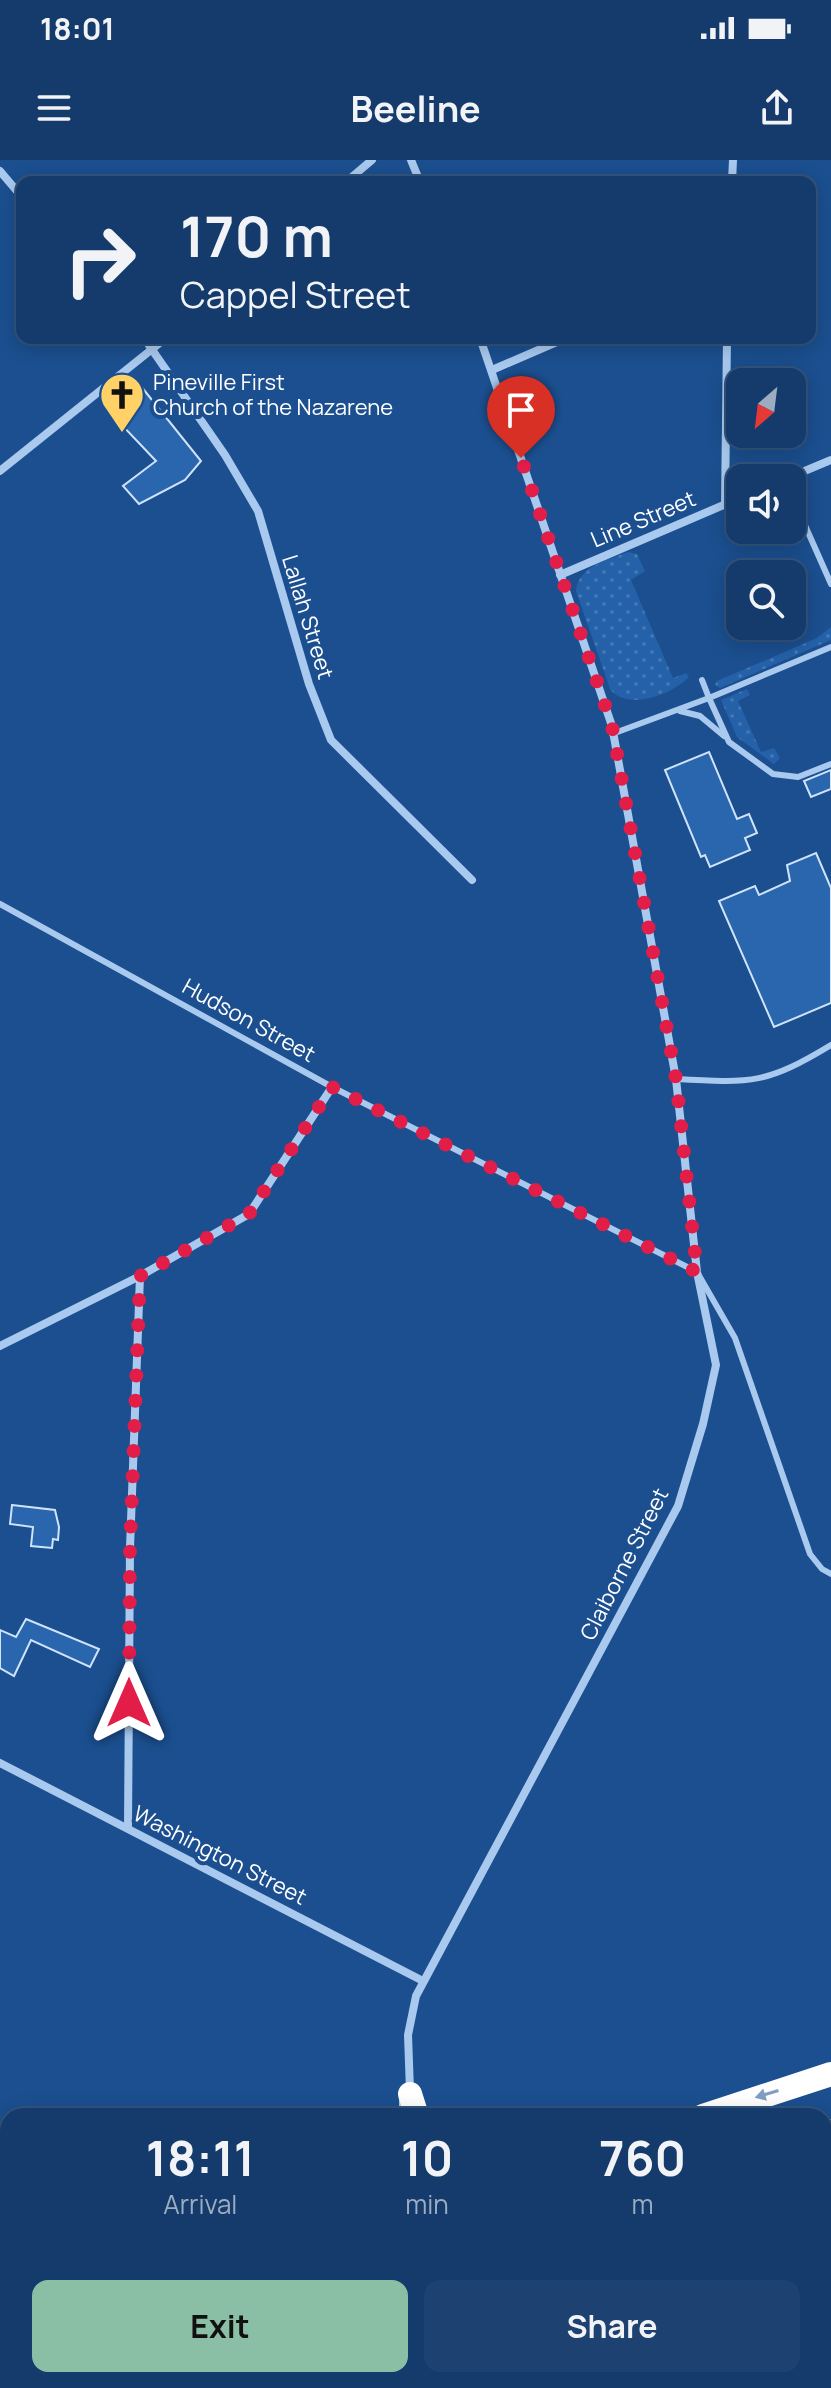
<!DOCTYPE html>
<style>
body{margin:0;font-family:Manrope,sans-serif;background:#1d4271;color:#f1f3f6;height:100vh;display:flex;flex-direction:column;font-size:30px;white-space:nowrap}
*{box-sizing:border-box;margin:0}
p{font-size:26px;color:#9dadc1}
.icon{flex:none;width:44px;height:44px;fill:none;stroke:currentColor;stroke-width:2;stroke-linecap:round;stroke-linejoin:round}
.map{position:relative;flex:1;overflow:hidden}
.drawer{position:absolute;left:0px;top:1948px;width:832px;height:280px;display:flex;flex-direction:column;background:#143b6b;border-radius:24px 24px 0 0;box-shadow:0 4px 20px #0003,0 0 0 2px #33557e}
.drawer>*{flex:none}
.banner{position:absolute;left:16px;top:16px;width:800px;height:168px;border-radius:16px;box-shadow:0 4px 20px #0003,0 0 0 2px #33557e;background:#143b6b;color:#f1f3f6;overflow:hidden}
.needle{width:52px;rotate:208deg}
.buttons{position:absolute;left:726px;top:208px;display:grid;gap:16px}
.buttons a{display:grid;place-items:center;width:80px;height:80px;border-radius:16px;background:#143b6b;box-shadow:0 4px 20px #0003,0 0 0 2px #33557e;font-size:40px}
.pin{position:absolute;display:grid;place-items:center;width:68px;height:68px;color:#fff;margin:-82px -34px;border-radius:50% 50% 50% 0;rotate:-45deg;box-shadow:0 0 8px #0007}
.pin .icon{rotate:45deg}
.me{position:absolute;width:88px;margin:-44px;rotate:0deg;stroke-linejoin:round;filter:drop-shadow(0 0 6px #0008)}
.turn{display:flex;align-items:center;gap:28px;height:168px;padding:0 32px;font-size:36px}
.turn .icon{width:104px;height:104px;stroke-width:2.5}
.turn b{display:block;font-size:56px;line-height:68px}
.eta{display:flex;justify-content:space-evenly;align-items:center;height:136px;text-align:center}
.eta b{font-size:48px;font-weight:700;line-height:56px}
.action{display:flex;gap:16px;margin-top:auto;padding:16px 32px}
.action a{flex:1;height:92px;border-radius:16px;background:#8abfa5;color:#111;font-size:32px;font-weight:700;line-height:92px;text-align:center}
.action a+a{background:#1d4271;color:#f1f3f6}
.status{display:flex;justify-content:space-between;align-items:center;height:56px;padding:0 40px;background:#143b6b;direction:ltr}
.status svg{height:22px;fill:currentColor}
header{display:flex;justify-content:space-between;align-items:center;height:104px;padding:0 32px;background:#143b6b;font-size:36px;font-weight:700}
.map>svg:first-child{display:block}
.grass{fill:url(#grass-dots)}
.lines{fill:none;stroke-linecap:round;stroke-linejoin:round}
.stream{stroke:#9cc4f0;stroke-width:5}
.building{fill:#2a66ad;stroke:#cfe3fa;stroke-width:2}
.lane{stroke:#a9c9ee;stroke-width:6}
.street{stroke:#a9c9ee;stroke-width:8}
.primary{stroke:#f0f6ff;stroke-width:20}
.highway{stroke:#fff;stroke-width:24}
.oneway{fill:#829ec1}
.route{stroke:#e11d48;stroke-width:14;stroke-dasharray:0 25.2}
.labels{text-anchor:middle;stroke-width:8;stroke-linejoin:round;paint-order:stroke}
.poi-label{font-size:22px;fill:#fff;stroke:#1b4f8f;text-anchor:start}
.street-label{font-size:22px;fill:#fff;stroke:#1b4f8f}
</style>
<div class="status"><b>18:01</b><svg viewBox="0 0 49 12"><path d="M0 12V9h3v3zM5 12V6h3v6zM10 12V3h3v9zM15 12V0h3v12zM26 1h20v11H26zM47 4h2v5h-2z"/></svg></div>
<header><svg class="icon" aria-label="menu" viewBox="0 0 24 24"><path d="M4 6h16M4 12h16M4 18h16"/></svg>Beeline<svg class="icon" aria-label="share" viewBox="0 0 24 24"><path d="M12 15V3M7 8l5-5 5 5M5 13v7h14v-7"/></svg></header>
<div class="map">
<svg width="831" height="2228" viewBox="0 0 831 2228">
<defs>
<pattern id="grass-dots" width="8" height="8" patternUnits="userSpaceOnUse" patternTransform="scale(2)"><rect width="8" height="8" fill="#2461a8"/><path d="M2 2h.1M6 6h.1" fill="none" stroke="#4579b5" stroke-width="1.8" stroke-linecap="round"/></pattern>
</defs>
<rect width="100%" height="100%" fill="#1b4f8f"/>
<g class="grass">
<path d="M628,392L637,394L645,411L631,420L673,518L686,513L689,517C673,534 627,552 610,529L576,431C578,406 608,400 628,392Z"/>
<polygon points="831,467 831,480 720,528 715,525 717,521 817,478"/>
<polygon points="747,529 750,535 738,541 761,592 774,588 780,598 774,604 737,577 721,540"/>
</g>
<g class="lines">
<g class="stream">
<polyline points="0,2065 8,2065"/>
<polyline points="177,2220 180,2228"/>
</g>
</g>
<g class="building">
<polygon points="140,225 201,301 185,320 139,344 123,326 156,301 118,261 111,248"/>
<polygon points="709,592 737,659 749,654 757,673 745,678 750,690 710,707 705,695 701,697 665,610"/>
<polygon points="831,610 831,629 811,637 804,621"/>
<polygon points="816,693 831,728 831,843 774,867 719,741 755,726 759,735 790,721 787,705"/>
<polygon points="12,1345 55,1350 59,1367 58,1380 53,1379 52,1388 31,1386 33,1367 10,1364"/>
<polygon points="26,1459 99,1489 90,1507 31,1480 14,1516 0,1508 0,1470 16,1477"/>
</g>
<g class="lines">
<g class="lane">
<polyline points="792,336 831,424"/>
<polyline points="702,520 709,538 831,487"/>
<polyline points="680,551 700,556 724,576"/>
<polyline points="612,574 709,538 729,582 773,614 798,617 831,604"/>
<polyline points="0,744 332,927 697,1112 735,1178 810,1394 822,1409 831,1414"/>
<path d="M676,919C751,923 765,925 831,885"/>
</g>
<g class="street">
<polyline points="411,0 420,22"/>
<polyline points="0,11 22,37"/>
<polyline points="346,22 372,0"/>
<polyline points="732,22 733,0"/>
<polyline points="144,178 225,295 258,351 309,524 331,580 472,720"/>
<polyline points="492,210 566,178"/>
<polyline points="0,311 166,178"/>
<polyline points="788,318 831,300"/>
<polyline points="725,344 727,178"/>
<polyline points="560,415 740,338"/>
<polyline points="0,1186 140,1116 249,1054 332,927"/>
<polyline points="0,1603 423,1821"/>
<polyline points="128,1667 130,1388 140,1116"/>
<polyline points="410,1931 408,1875 416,1836 678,1346 703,1264 716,1205 697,1112 676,919 612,566 480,178"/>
<polyline points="403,1956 403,1941"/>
</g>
<g class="primary">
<polyline points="824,1972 831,1969"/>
<polyline points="225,2228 237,2220"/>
<polyline points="261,2228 275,2220"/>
</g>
<g class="highway">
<polyline points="410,1934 417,1956"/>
<polyline points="703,1956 831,1914"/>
<polyline points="824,1986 831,1983"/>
<polyline points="153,2228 166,2220"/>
<polyline points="417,2228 429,2220"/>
</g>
</g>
<defs><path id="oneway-solid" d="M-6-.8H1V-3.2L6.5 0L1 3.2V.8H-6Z" transform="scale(2)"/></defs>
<use class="oneway" href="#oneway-solid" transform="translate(767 1934) rotate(163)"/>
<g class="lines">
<polyline class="route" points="129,1543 130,1388 140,1116 249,1054 332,927 697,1112 676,919 612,566 521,298"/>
</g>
<defs>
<g id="church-pin" transform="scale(2.3)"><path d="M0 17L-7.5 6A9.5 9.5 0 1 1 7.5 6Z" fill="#ffd166" stroke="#1b4f8f"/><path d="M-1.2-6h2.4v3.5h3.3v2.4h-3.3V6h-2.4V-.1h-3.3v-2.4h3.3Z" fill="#111"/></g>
</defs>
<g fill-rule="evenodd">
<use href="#church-pin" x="122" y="235"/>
</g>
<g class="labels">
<g class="poi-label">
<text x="153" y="230">Pineville First<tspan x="153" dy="25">Church of the Nazarene</tspan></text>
</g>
<g class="street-label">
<text transform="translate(643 359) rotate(-23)" y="8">Line Street</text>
<text transform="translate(308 457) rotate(73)" y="8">Lallah Street</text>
<text transform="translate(249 860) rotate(29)" y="8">Hudson Street</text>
<text transform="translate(624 1404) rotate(-63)" y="8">Claiborne Street</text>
<text transform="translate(220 1695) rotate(27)" y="8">Washington Street</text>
</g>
</g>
</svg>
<div class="buttons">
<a><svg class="needle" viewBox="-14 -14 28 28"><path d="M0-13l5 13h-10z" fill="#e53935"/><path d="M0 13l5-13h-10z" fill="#9dadc1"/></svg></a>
<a><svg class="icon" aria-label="sound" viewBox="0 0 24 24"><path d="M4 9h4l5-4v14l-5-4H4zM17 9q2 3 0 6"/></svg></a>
<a><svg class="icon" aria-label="search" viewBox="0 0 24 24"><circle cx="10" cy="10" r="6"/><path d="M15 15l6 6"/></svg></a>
</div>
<div class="pin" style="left:521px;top:298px;background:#d93025"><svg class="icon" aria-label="arrive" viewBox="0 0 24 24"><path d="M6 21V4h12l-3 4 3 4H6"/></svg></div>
<svg class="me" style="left:129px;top:1543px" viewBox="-20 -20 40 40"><path d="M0-17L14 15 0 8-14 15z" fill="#e11d48" stroke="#fff" stroke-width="4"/></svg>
<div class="banner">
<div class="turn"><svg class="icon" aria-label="right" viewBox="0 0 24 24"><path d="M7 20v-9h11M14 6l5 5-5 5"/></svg><div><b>170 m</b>Cappel Street</div></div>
</div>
<section class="drawer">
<div class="eta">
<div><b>18:11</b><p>Arrival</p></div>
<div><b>10</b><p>min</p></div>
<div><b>760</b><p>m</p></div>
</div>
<div class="action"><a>Exit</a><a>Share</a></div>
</section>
</div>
